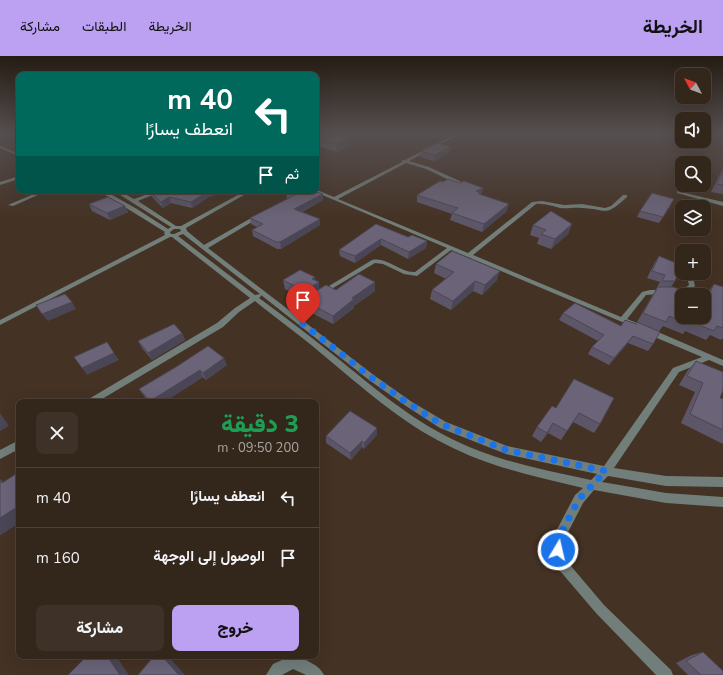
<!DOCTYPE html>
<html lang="ar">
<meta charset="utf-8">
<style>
body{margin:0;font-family:"Nunito Sans",Vazirmatn,sans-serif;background:#3e3228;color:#f1f3f6;direction:rtl;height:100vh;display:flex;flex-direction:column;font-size:15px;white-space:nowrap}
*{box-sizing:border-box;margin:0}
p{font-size:13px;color:#a9a5a3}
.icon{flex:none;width:22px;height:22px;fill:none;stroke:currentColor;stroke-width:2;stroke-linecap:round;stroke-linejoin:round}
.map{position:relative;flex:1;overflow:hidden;direction:ltr}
.drawer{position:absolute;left:16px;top:343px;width:303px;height:260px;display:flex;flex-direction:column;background:#33261b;border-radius:8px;box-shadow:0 4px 16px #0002,0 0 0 1px #4e433a;direction:rtl}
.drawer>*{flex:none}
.hud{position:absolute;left:16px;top:16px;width:303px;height:122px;border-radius:8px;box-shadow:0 4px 16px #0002,0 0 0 1px #4e433a;direction:rtl;background:#00695c;color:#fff;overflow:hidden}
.needle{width:26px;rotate:311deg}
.tools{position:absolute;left:675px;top:12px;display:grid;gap:8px}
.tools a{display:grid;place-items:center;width:36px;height:36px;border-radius:8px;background:#33261b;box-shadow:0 4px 16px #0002,0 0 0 1px #4e433a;font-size:20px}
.pin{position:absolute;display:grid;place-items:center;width:34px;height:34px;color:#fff;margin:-41px -17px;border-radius:50% 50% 50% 0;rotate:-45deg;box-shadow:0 0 4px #0007}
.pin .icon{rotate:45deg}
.me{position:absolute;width:44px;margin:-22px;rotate:9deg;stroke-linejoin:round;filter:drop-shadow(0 0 3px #0008)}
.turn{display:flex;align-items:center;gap:14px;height:84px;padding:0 20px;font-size:18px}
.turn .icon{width:52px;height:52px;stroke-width:2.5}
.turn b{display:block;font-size:28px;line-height:34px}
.then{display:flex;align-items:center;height:38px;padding:0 20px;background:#0003;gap:8px;font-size:15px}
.round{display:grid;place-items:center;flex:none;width:42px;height:42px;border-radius:8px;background:#3e3228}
.summary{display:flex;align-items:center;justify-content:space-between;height:68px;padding:0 20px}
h1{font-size:24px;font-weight:800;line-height:30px;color:#1e9e55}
.primary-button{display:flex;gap:8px;margin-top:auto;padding:8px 20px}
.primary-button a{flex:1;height:46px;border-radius:8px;background:#bca0f2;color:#111;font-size:16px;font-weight:800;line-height:46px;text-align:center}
.primary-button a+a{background:#3e3228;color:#f1f3f6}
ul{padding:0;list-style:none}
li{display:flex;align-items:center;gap:12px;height:60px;padding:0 20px;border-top:1px solid #4e433a}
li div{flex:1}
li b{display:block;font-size:15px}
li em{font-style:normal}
header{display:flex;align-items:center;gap:24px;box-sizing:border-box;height:56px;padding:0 20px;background:#bca0f2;color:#111}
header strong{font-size:19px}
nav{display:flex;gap:22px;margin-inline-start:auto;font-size:14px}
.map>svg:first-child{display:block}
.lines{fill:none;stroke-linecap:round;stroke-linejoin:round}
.minor{fill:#727e7a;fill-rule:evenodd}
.wall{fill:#5c5668}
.shaded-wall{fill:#4b4655}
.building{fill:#6b6479;stroke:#4b4655}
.route{stroke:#1a73e8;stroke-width:7;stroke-dasharray:0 12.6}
</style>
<header>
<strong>الخريطة</strong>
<nav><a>الخريطة</a><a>الطبقات</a><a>مشاركة</a></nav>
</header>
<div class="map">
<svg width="723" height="619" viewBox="0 0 723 619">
<rect width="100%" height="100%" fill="#443224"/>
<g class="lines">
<g class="minor">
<path d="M455,78L458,79L409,105L429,111L468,129V131H464L426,113L406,107L338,143L468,197L532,146L542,145L564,149L582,148L605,152L611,150L623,139H627V141C604,162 608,153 582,152C574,151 568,153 560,152C552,150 544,147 536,148L473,199L621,261L642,236L650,234H665L667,235V237L646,239L627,263L637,267L638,269L634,271L451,194L417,220L404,218L383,208L375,207L323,238H319V236L372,204C388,201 400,217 415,216L447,192L313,135L317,134L334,141L402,106V104H405Z"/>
<polygon points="0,90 19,98 19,100 0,92"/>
<polygon points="316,106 319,107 316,109"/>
<polygon points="19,120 19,123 0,129 0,126"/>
<polygon points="41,135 47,135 13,150 8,149"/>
<path d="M99,135H105L137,153L168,173L171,171L114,135H119L134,143L156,135H162L138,145L176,170H181L245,135H251L186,172L187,175L204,189L258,158H262V160L208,192L375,320L412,346L446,366L507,390L604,410L673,312L702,301L645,277L644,275L645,273H651L723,304V310L709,304L679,316L614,412L666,420L723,421V431L666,430L608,420L602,426L666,437L723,441V451L666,447L594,434L583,447L564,484L565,503L604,549L671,614L673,619H656L596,557L555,509L553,505L552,483L575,439L583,432C537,421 489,411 447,389C400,366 362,331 322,298C300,279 277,263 255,245L239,256L223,271L97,346H86L87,344L217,267L235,252L250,242L172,181H170L0,269V264L165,179L164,177L165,176ZM174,173H180L181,175L174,178H171L170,176ZM183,178L260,238L255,239L178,180ZM261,239L369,324L406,350L440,372L506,398L597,418L591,424C544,414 496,405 454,384C406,361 368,326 327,294C305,276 282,259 259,242L261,240Z"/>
<polygon points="677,135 723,146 723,150 677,137"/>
<polygon points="686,217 692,217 695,230 686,237 674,238 674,236 682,234 689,229"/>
<polygon points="19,384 19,393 0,403 0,394"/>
<path d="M291,600H295C305,604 319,608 324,619H306L293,613L282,619H266L273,608Z"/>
</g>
</g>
<g class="wall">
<polygon points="0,77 19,77 19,80 0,79"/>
<polygon points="351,82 351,90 337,96 321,91 320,83"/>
<polygon points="451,91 450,96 434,105 420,101 421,95"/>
<polygon points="723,112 723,138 711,136"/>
<polygon points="443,126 460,127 483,132 481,139 507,155 482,176 450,164 452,158 417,146 417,139"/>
<polygon points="150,135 227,135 209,141 192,152 171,147 163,152 152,141"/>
<polygon points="286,136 323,138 323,144 302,156 320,163 320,169 281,193 277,193 253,180 252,174 257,171 251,168 250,162 288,143 287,143"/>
<polygon points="89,148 125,150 128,156 110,164 92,155"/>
<polygon points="671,149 659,167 637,161 640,155"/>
<polygon points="376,168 408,181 427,185 426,192 408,203 381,189 355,207 340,200 339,194"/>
<polygon points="572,168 568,178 551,193 537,188 539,182 530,179 533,169"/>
<polygon points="659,200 675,225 671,231 704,242 707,237 714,228 723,231 723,282 721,284 710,279 706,284 685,275 683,278 663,270 659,275 653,288 648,295 628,287 609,309 588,298 592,291 598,285 559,264 563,257 621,270 636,268 652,272 637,266 660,226 647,222 655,206"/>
<polygon points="436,208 497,224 482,239 473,235 451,254 430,243 432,234 446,223 434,217"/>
<polygon points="283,224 315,224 319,226 319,233 336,234 375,235 354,250 354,252 333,268 310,256 309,247 310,246 285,233"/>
<polygon points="182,277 185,284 152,304 142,292 138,285"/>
<polygon points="696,305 720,342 723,343 723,388 681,367 695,336 679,329 688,314"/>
<polygon points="227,309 206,324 203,321 164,346 149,346 144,340 139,333 176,311"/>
<polygon points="574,323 600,368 594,377 573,366 561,384 548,377 541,386 532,380 537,371 556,352"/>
<polygon points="377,379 364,393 362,391 351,404 326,387 326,380"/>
<polygon points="703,596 723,619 688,619 676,607 692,599"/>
</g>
<g class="shaded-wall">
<polygon points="351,82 351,90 337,96 336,88"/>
<polygon points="451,91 450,96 434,105 434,99"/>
<polygon points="483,132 481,139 480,140 476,135"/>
<polygon points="209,135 227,135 209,141 192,152 191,146"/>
<polygon points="323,138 323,144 295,159 294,153"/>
<polygon points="169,141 171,147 163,152 161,146"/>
<polygon points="509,148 507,155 482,176 484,168"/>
<polygon points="125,150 128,156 110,164 107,157"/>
<polygon points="320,163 320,169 281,193 280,186"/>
<polygon points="572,168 568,178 551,193 555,183"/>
<polygon points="381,183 381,189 355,207 355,200"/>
<polygon points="427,185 426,192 408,203 409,196"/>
<polygon points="500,215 497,224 482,239 485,229"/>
<polygon points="315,221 316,228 319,226 319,234 312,239 306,234 312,223"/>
<polygon points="475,225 473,235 451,254 453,245"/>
<polygon points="375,226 375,235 354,250 354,252 333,268 333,260 352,242"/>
<polygon points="72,246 76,253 48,265 42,258"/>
<polygon points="182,277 185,284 152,304 148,297"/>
<polygon points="633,280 628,287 609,309 614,302"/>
<polygon points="114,297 119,304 87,319 82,312"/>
<polygon points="224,302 227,309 206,324 203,317"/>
<polygon points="200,314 203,321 164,346 151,346 150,345"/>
<polygon points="0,357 9,370 0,375"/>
<polygon points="553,367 548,377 541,386 547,377"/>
<polygon points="377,372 377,379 364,393 364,387"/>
<polygon points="362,385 362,391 351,404 350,397"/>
<polygon points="0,423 10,430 2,427 0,425"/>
<polygon points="19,447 19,467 1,479 0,479 0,462"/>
<polygon points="107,600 116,600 129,619 120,619"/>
<polygon points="162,600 168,600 185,619 179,619"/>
</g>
<g class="building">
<polygon points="335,77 337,77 351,82 336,88 320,83"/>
<polygon points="437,87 451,91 434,99 421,95"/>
<polygon points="723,114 723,129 717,128"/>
<polygon points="448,123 460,127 464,125 483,132 476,135 480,137 479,138 509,148 484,168 452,157 458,152 417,139 440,125 443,126"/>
<polygon points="150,135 209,135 191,146 169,141 161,146"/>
<polygon points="289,135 314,135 323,138 294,153 320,163 280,186 276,186 252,174 263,168 250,162 295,139 286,136"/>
<polygon points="652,137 674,143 663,161 640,155"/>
<polygon points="108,141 125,150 107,157 89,148"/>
<polygon points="551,155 572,168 555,183 541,178 546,174 533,169"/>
<polygon points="376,168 408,181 412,179 427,185 409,196 381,183 355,200 339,194"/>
<polygon points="452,195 500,215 485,229 475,225 453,245 432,234 454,216 436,208"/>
<polygon points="659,200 681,209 675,225 662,225 665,219 652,215"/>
<polygon points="300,214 315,221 312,223 319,226 306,234 311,238 326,229 336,234 359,218 375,226 352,242 354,243 333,260 309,247 317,242 283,224"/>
<polygon points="714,228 723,231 723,272 717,270 714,275 692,266 691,269 669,260 666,266 643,257 658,231 673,231 696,239 682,239 682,261 704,261 704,242 707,243"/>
<polygon points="65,238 72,246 42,258 36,249"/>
<polygon points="575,247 621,270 625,264 636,268 637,266 660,276 653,288 633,280 614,302 592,291 604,279 563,257"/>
<polygon points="174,268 182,277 148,297 138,285"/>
<polygon points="107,286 114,297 82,312 74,301"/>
<polygon points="208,290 224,302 203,317 200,314 150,345 139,333 176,311"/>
<polygon points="696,305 723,316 723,334 720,342 723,343 723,374 690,358 703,327 687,320"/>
<polygon points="574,323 614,342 600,368 579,357 567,375 553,367 547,377 537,371 552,350 556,352"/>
<polygon points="128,342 132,346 121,346"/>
<polygon points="350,355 377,372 364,387 362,385 350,397 326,380"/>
<polygon points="19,416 19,447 16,449 17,451 0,462 0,425 2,427"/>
<polygon points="703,596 723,615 723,619 701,619 686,605"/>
<polygon points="87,600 107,600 120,619 68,619"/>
<polygon points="154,600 162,600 179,619 138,619"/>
</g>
<linearGradient id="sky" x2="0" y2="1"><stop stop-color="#251c14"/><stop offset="0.47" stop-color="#564f50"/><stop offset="1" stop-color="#564f50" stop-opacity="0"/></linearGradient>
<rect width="723" height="164" fill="url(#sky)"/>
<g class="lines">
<polyline class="route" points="303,268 372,322 409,348 443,369 506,394 606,415 579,443 558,483 558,494"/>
</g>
</svg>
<div class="tools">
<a><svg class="needle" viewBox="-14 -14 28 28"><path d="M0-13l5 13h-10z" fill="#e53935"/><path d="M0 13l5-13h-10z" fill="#a9a5a3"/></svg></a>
<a><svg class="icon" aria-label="sound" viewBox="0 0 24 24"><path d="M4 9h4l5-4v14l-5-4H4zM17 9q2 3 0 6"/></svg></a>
<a><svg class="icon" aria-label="search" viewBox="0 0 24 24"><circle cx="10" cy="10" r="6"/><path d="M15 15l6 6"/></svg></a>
<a><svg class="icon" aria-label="layers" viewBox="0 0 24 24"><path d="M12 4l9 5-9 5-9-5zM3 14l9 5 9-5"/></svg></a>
<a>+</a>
<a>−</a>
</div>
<div class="pin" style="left:303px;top:268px;background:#d93025"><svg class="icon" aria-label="arrive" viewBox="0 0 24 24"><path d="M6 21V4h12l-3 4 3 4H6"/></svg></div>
<svg class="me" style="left:558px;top:494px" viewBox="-20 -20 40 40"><circle r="17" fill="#1a73e8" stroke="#fff" stroke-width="3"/><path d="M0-11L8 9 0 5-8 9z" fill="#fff"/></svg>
<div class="hud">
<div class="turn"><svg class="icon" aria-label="left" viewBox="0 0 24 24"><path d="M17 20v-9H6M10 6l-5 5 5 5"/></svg><div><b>40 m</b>انعطف يسارًا</div></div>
<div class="then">ثم<svg class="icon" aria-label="arrive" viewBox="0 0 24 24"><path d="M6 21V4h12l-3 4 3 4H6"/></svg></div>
</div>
<section class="drawer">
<div class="summary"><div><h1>3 دقيقة</h1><p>200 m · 09:50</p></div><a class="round"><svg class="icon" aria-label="close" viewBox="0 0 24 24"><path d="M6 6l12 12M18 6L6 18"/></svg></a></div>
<ul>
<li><svg class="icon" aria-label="left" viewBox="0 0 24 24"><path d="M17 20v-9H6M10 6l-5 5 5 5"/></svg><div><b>انعطف يسارًا</b></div><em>40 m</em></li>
<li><svg class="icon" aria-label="arrive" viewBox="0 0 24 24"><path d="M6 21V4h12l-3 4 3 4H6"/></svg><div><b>الوصول إلى الوجهة</b></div><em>160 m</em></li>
</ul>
<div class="primary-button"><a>خروج</a><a>مشاركة</a></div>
</section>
</div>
